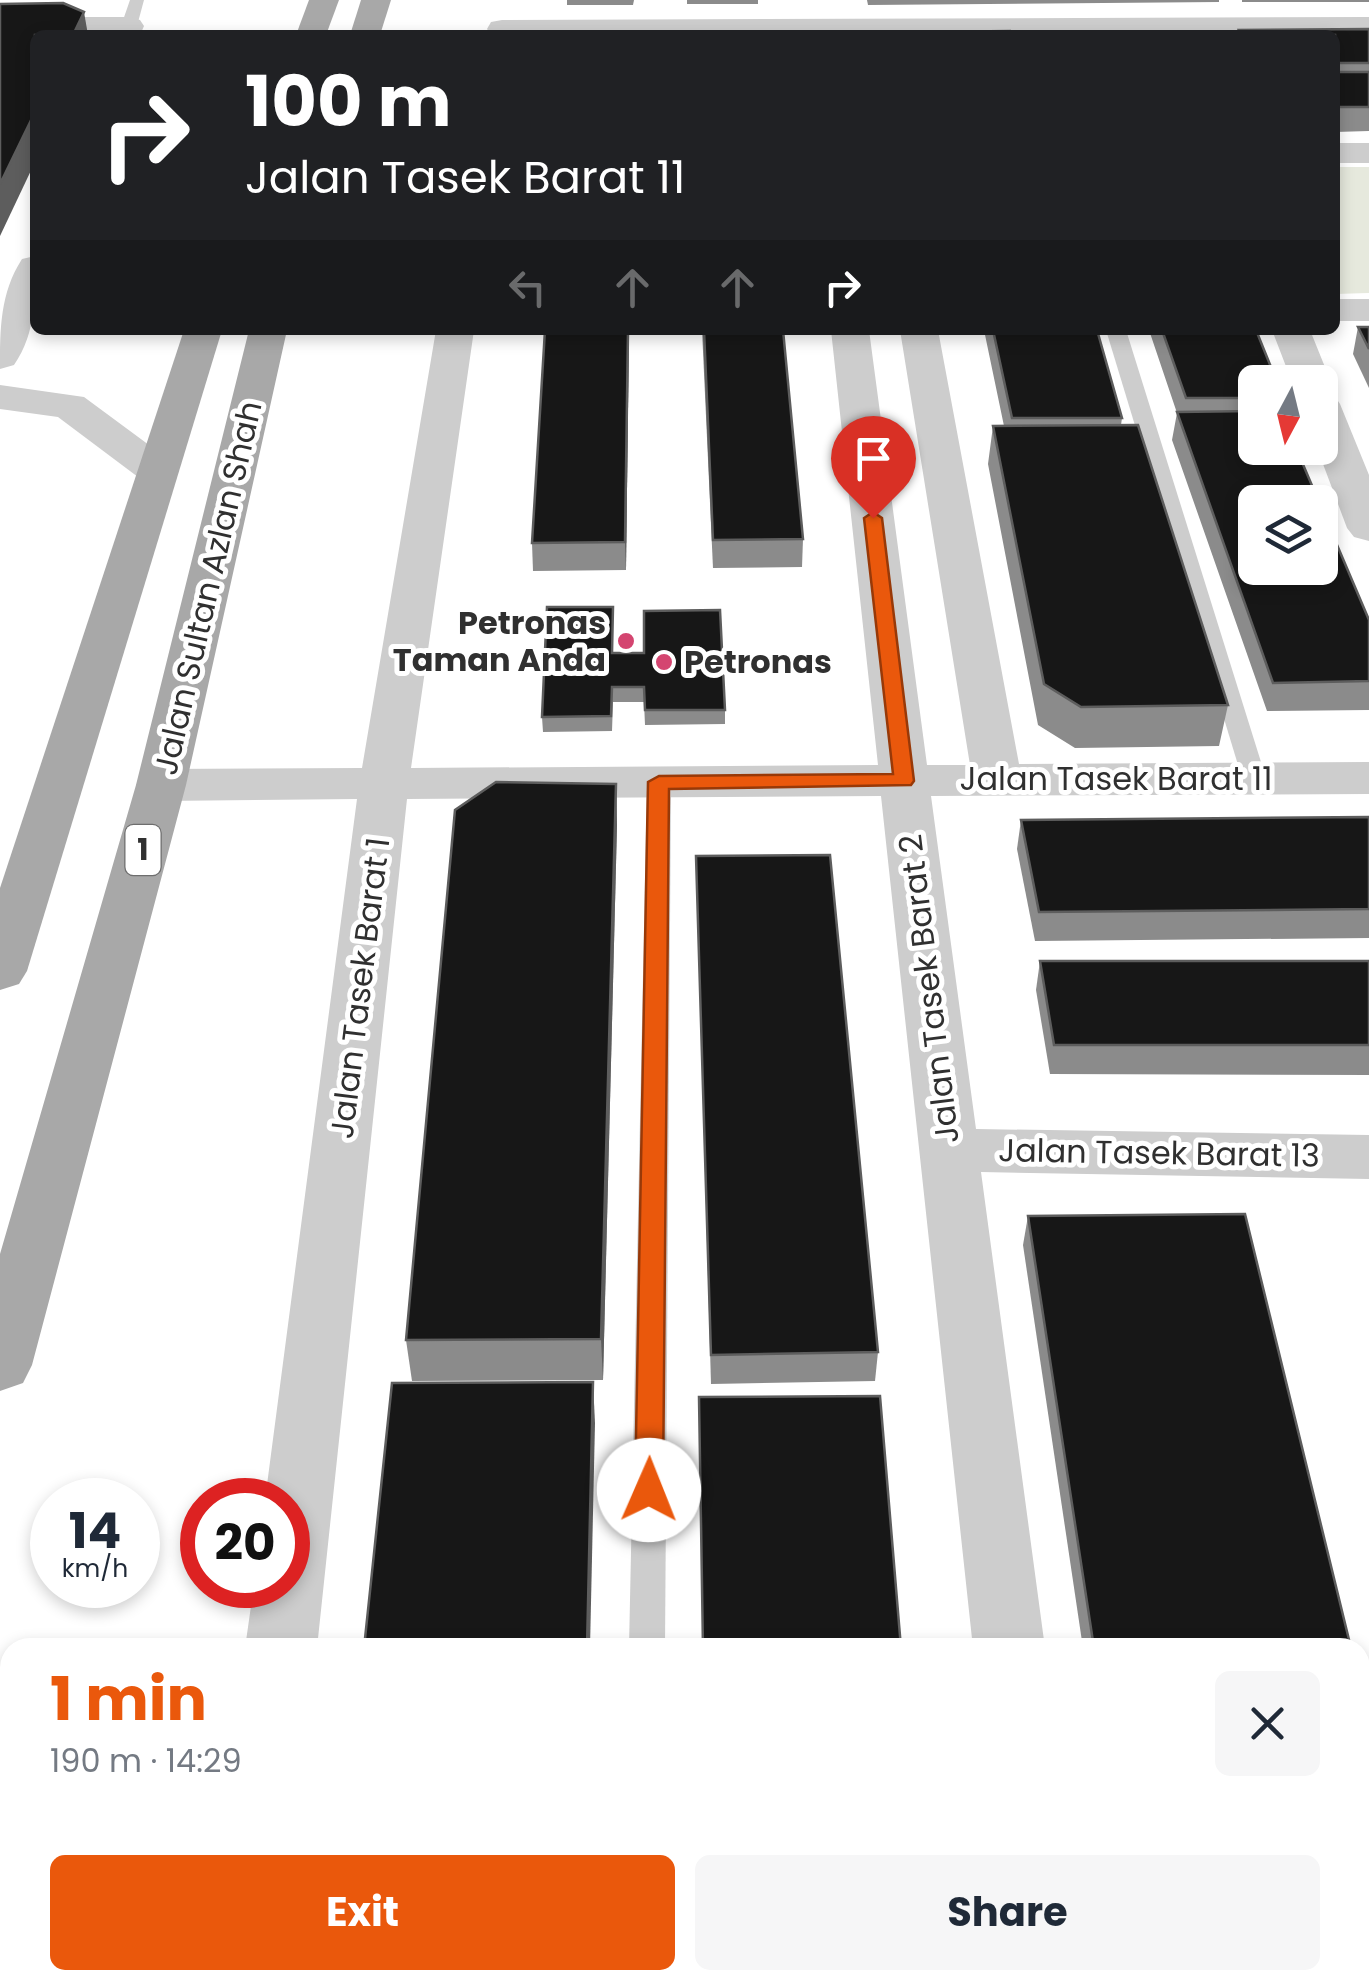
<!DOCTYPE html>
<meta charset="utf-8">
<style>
body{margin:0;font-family:Poppins,sans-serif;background:#f6f6f7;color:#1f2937;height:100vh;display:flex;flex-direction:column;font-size:38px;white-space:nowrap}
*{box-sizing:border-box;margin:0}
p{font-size:32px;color:#747a83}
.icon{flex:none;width:55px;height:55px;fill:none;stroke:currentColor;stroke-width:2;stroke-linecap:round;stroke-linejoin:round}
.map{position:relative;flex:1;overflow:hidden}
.panel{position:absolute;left:0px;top:1638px;width:1370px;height:352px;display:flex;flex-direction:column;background:#fff;border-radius:30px 30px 0 0;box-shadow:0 5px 15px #0003}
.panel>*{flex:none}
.hud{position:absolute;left:30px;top:30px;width:1310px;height:305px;border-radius:15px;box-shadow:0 5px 15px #0003;background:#202124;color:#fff;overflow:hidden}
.needle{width:65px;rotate:187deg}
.fabs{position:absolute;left:1238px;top:365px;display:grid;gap:20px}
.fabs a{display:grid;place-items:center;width:100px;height:100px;border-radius:15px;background:#fff;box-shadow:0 5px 15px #0003;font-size:50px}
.speed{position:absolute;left:30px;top:1478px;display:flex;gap:20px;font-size:50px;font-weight:700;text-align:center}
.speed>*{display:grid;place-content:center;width:130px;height:130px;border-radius:50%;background:#fff;box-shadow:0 5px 15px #0003;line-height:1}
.speed small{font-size:25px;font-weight:400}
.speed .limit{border:15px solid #d22;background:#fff;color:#111}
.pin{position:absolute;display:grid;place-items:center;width:85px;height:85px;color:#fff;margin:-102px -42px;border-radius:50% 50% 50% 0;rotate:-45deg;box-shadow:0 0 10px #0007}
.pin .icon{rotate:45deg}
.me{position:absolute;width:110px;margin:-55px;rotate:1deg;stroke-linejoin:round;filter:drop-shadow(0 0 8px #0008)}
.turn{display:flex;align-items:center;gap:35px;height:210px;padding:0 50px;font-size:45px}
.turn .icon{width:130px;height:130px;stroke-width:2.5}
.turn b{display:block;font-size:70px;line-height:85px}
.lanes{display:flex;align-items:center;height:95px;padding:0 50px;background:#0003;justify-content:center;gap:50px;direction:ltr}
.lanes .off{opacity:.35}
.round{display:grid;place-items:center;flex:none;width:105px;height:105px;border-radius:15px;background:#f6f6f7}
.head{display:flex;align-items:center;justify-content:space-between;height:170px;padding:0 50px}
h1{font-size:60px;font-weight:700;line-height:75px;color:#ea580c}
.button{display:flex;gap:20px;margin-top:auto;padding:20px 50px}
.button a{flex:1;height:115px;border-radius:15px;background:#ea580c;color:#fff;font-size:40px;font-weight:700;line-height:115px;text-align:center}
.button a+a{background:#f6f6f7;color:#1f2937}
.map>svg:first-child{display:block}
.green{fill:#e6e9dd}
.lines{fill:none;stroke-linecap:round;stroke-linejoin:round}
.service{fill:#cdcdcd;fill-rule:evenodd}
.minor{fill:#cdcdcd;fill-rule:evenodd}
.primary{fill:#a8a8a8;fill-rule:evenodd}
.wall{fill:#8b8b8b}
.shaded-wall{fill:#5d5d5d}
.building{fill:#171717;stroke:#5d5d5d;stroke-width:2.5}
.route{fill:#ea580c;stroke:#983908;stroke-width:2.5}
.poi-dot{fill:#d44570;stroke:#fff;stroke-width:4}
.labels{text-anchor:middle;stroke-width:10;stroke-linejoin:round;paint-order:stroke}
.shield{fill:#fff;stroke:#6e6e6e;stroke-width:2.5}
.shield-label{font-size:30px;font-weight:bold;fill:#303030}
.street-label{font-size:32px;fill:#303030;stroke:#fff}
.poi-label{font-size:32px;font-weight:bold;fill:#303030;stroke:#fff;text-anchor:end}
</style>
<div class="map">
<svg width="1369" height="1988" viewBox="0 0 1369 1988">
<rect width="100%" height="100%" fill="#fff"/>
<polygon class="green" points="1335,167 1369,167 1369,293 1335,294"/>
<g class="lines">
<g class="service">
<polygon points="130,0 144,0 137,26 129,31 121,26"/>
<polygon points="1106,330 1126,330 1266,778 1263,783 1245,783 1242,778"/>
<polygon points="659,774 671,782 665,1648 629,1648 647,782"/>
<rect x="622" y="1980" width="40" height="8"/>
</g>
<g class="minor">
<polygon points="0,17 129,17 140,20 144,26 140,35 0,35"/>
<polygon points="1369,17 1369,35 491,35 487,29 491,22 502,20"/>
<rect x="1335" y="143" width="34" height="20"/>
<path d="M35,256C35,295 37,332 14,365L0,369C0,329 0,293 22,259Z"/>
<rect x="1335" y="299" width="34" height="22"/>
<polygon points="436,330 474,330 411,768 878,765 831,330 869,330 927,765 970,765 900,330 938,330 1019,764 1369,762 1369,794 931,796 976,1129 1369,1135 1369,1179 981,1172 1045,1648 973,1648 881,796 407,799 317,1648 245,1648 254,1585 288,1585 288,1500 265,1500 357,799 161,801 143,796 136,785 143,774 161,769 362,768"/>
<polygon points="1272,330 1310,330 1331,382 1325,390 1320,392 1320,382 1292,382"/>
<polygon points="0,385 84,397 172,462 178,471 172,480 157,484 142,480 58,417 0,409"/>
<polygon points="1320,392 1334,395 1340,404 1369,475 1369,541 1354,537 1347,528 1317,448 1320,448"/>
<polygon points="201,1980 281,1980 280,1988 200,1988"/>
<polygon points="1010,1980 1090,1980 1091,1988 1011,1988"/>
</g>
<g class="primary">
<polygon points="309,0 339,0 326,35 296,35"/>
<polygon points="361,0 391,0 380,35 350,35"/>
<polygon points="184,330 222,330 27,971 19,984 0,990 0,888"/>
<polygon points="249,330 287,330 186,785 32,1365 23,1383 0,1391 0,1254 136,785"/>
</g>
</g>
<g class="wall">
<polygon points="567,0 634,0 633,5 567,5"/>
<rect x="687" y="0" width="71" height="4"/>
<polygon points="867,0 1219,0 1219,2 868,5"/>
<rect x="1242" y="0" width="127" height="2"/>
<polygon points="1369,29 1369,131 1335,132 1335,35 1238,35 1239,30"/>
<polygon points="1358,327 1369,327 1369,388 1353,354"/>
<polygon points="545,330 629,330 626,570 533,571 532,543"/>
<polygon points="702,330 783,330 803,539 802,567 713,568"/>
<polygon points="984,330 1097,330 1122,418 1121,425 1228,705 1219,746 1075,748 1038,725 988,464 993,426 1004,426"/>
<polygon points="1149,330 1256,330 1255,448 1369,620 1369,710 1267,711 1172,440 1177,413"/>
<polygon points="613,653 725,710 725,724 645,725 644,702 613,702 612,731 543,732 542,717"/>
<polygon points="616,784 617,825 603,1380 412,1381 406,1340"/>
<polygon points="1369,817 1369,938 1035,941 1017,849 1021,820"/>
<polygon points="696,856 878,1352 875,1381 711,1384"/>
<polygon points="1040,961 1369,961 1369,1075 1050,1074 1036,990"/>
<polygon points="1028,1216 1351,1648 1083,1648 1023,1245"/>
<polygon points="1360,1686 1369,1723 1369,1988 1134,1988 1132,1980 1360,1980"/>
</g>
<g class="shaded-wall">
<polygon points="84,12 88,35 73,35"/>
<polygon points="35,112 35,162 0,236 0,184"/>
<polygon points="628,330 629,330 626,570 625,542"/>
<polygon points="616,784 617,825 603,1380 601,1339"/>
<polygon points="593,1382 595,1423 590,1648 587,1648"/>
</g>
<g class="building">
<polygon points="63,3 84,12 73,35 35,35 35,112 0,184 0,4"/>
<polygon points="1369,29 1369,63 1335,63 1335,35 1242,35 1239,30"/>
<polygon points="1010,31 1011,35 926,35 926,32"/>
<rect x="564" y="33" width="73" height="2"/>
<rect x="692" y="33" width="73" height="2"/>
<rect x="1335" y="72" width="34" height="35"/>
<polygon points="1358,327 1369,327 1369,349"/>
<polygon points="545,330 628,330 625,542 532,543"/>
<polygon points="704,330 783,330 803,539 713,540"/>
<polygon points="993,330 1097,330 1122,418 1012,418"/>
<polygon points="1162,330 1256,330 1277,382 1255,382 1255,398 1186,398"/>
<polygon points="1255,411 1255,448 1296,448 1319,502 1255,502 1255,568 1320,568 1320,505 1369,620 1369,681 1273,683 1177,412"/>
<polygon points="1138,425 1228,705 1081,707 1044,684 993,426"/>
<polygon points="547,607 613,607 612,653 644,653 644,611 720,610 725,710 645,710 644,687 612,687 611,716 542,717"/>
<polygon points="496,782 616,784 601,1339 406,1340 455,810"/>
<polygon points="1369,817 1369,909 1039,912 1021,820"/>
<polygon points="830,855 878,1352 711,1355 696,856"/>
<polygon points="1040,961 1369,961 1369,1045 1054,1045"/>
<polygon points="1245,1214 1351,1648 1094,1648 1028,1216"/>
<polygon points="593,1382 587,1648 364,1648 392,1383"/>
<polygon points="880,1396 901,1648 703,1648 699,1397"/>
<polygon points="1360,1686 1369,1723 1369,1964 1360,1964"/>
<polygon points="330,1980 578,1980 578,1988 329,1988"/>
<polygon points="708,1980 929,1980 930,1988 708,1988"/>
</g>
<polygon class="route" points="873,512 882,518 914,781 911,785 669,789 663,1490 659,1499 649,1502 639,1499 635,1490 648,782 659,776 893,774 864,518"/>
<g class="poi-dot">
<circle cx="626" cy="641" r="10"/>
<circle cx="664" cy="662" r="10"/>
</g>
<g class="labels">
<rect class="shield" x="125.5" y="825" width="35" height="50" rx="8"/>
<g class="shield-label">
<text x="143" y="860">1</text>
</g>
<g class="street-label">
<text transform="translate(208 588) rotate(-77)" y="11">Jalan Sultan Azlan Shah</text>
<text x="1116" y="790">Jalan Tasek Barat 11</text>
<text transform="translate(360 988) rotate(-83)" y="11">Jalan Tasek Barat 1</text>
<text transform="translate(929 989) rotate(-97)" y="11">Jalan Tasek Barat 2</text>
<text transform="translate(1159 1153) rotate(1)" y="11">Jalan Tasek Barat 13</text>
</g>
<g class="poi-label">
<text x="606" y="634">Petronas<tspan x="606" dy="37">Taman Anda</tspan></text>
<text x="684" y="673" text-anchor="start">Petronas</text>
</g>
</g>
</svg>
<div class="fabs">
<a><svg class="needle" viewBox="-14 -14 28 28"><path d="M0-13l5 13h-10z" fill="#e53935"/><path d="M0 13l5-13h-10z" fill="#747a83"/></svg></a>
<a><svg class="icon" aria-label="layers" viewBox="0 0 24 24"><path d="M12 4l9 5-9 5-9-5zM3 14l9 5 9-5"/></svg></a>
</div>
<div class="speed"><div>14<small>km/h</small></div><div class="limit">20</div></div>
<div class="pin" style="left:873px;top:518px;background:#d93025"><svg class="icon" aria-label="arrive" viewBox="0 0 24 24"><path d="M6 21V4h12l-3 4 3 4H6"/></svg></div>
<svg class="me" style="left:649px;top:1490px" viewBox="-20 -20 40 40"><circle r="19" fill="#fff"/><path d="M0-13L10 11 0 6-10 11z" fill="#ea580c"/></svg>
<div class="hud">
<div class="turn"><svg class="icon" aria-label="right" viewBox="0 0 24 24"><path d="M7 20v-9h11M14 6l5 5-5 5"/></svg><div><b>100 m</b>Jalan Tasek Barat 11</div></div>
<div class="lanes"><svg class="icon off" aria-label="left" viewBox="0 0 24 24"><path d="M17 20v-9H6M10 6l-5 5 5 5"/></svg><svg class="icon off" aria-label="ahead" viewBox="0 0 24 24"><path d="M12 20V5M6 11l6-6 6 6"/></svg><svg class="icon off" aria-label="ahead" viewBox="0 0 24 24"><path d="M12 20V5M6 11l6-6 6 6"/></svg><svg class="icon" aria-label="right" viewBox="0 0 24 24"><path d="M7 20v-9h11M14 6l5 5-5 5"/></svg></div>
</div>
<section class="panel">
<div class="head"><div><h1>1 min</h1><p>190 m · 14:29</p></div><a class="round"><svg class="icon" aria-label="close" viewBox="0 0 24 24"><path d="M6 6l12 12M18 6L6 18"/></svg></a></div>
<div class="button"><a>Exit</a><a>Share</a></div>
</section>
</div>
